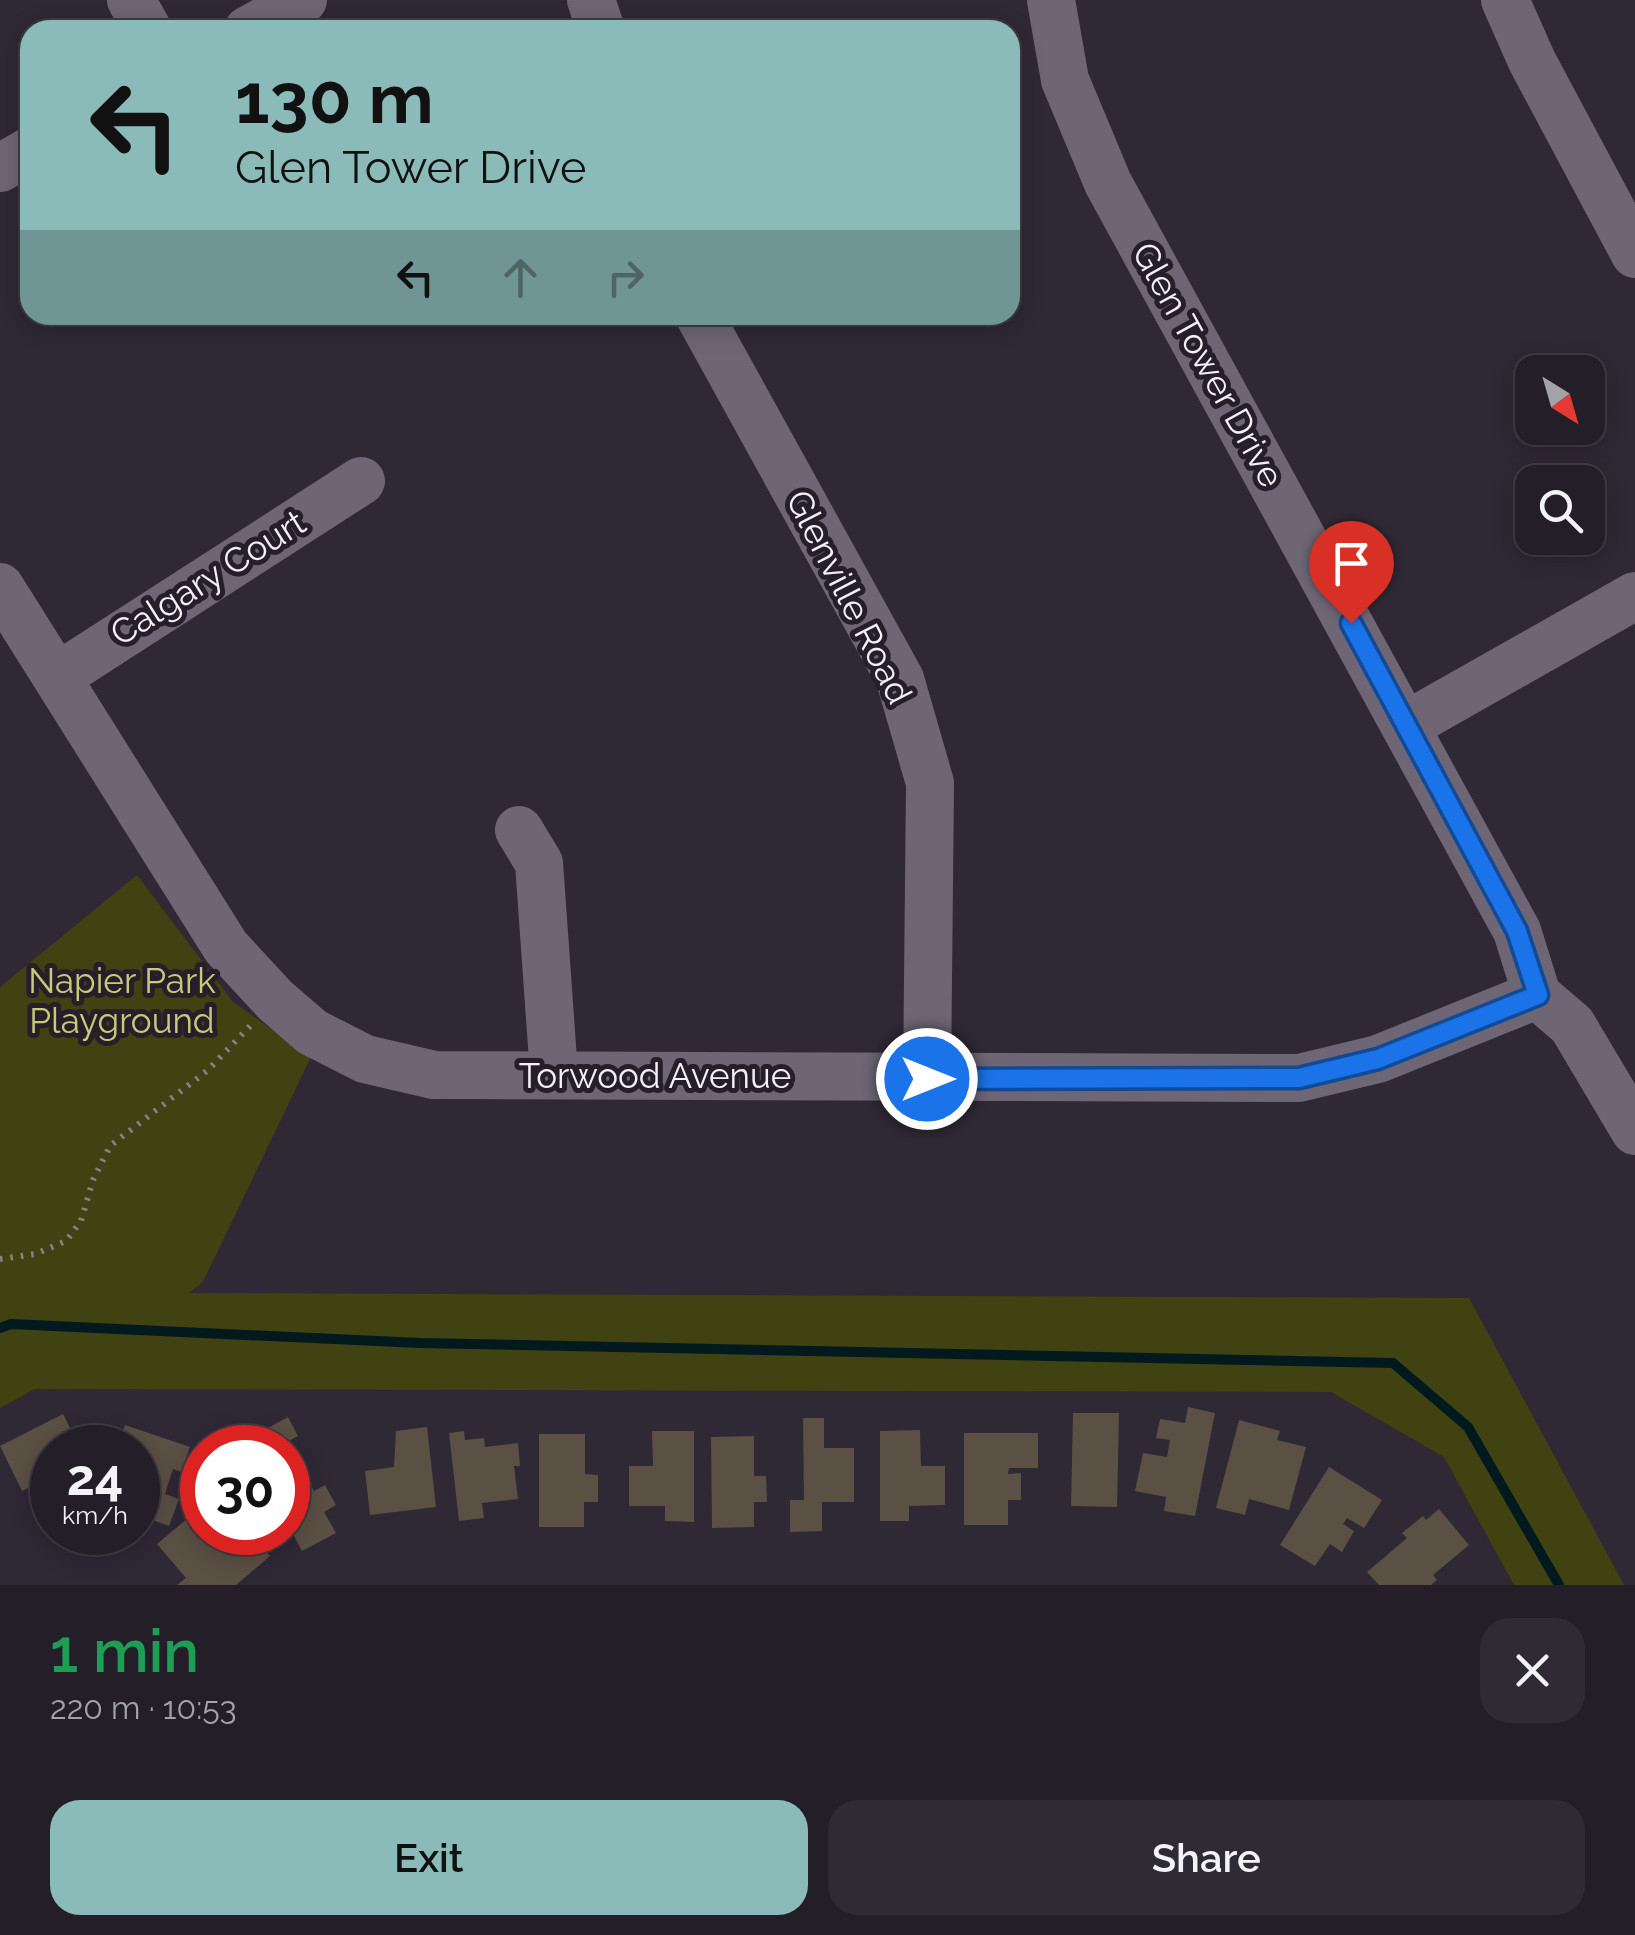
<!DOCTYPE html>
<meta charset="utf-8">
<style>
body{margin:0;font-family:Raleway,sans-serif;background:#2f2b34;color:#f1f3f6;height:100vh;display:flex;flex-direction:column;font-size:38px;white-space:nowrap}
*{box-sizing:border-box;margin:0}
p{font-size:32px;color:#a3a2a8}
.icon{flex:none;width:55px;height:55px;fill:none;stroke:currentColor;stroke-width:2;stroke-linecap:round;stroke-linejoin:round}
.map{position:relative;height:1585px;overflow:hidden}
.drawer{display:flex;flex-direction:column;background:#231e28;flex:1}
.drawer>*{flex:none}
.top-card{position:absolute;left:20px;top:20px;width:1000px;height:305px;border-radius:30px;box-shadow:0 5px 25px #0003,0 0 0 2px #403c45;background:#8bbbb9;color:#111;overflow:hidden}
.needle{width:65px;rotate:143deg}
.buttons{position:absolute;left:1515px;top:355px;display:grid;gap:20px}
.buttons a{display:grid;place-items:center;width:90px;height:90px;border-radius:20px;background:#231e28;box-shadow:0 5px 25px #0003,0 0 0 2px #403c45;font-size:50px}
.speed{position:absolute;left:30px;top:1425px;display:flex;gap:20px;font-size:50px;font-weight:700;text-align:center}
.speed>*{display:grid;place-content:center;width:130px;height:130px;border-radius:50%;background:#231e28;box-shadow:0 5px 25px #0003,0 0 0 2px #403c45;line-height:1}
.speed small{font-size:25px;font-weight:400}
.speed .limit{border:15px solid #d22;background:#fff;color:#111}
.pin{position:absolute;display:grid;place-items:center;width:85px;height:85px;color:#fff;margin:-102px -42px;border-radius:50% 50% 50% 0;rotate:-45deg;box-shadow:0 0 10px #0007}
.pin .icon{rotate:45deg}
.me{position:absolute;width:110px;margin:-55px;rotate:90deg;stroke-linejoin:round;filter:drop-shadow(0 0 8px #0008)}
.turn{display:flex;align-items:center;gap:35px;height:210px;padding:0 50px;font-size:45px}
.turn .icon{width:130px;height:130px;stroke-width:2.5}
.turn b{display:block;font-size:70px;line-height:85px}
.lanes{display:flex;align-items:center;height:95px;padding:0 50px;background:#0003;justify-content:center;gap:50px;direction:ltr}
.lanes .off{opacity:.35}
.round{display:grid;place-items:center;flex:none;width:105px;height:105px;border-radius:30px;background:#2f2b34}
.summary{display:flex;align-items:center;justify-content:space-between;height:170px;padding:0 50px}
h1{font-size:60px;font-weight:600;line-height:75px;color:#1e9e55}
.button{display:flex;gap:20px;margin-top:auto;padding:20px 50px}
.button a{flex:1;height:115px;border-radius:30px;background:#8bbbb9;color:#111;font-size:40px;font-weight:600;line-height:115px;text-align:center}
.button a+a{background:#2f2b34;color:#f1f3f6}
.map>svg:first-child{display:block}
.green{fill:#404212}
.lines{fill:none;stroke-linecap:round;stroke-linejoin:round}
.stream{stroke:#021a1d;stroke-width:10}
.building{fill:#5b5044}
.path{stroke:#87818c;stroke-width:6;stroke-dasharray:2.5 8;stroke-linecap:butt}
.minor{stroke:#6e6675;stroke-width:48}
.route-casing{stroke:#114b97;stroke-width:25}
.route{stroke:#1a73e8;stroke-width:18}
.labels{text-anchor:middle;stroke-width:10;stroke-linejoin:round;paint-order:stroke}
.street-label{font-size:35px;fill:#f4eff8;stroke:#251f2b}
.park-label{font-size:35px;fill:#c6cc76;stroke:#251f2b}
</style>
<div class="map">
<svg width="1635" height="1585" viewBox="0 0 1635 1585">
<rect width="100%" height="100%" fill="#2f2835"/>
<polygon class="green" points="137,875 233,1002 311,1057 203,1282 189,1293 1469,1298 1624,1585 1514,1585 1444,1457 1331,1392 35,1389 0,1408 0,987"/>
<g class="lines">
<polyline class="stream" points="0,1328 11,1324 420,1343 1393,1363 1468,1427 1559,1585"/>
</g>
<g class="building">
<polygon points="1188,1407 1215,1413 1195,1516 1164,1511 1166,1497 1135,1491 1143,1453 1167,1457 1170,1440 1156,1438 1160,1419 1185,1423"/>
<polygon points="1073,1413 1119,1413 1117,1507 1071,1506"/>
<polygon points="63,1414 80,1448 52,1448 52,1476 22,1491 0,1446"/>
<polygon points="288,1417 298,1436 287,1442 314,1491 325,1485 336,1505 324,1512 336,1533 302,1551 288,1525 288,1448 250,1448 246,1440"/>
<polygon points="803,1418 824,1418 824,1448 854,1448 854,1502 822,1502 822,1531 790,1532 790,1500 804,1500"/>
<polygon points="1239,1420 1280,1431 1277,1440 1306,1447 1289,1510 1249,1499 1245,1515 1216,1508"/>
<polygon points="125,1425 190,1447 181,1472 173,1469 165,1494 179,1499 169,1526 138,1515 138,1448 117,1448"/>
<polygon points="427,1427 436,1507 370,1515 365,1471 394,1467 396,1431"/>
<polygon points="920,1430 921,1466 945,1466 945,1505 909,1506 909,1521 880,1521 880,1431"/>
<polygon points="464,1431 465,1440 484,1438 485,1447 518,1443 520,1466 514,1466 518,1499 482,1503 484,1518 459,1521 449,1433"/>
<polygon points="652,1431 694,1431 694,1522 665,1521 665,1506 629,1506 629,1466 653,1466"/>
<polygon points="964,1433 1038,1433 1038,1468 1009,1468 1008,1474 1021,1473 1021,1500 1008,1500 1008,1525 964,1525"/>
<polygon points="539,1434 585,1434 585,1474 598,1475 598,1502 584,1502 584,1527 539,1527"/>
<polygon points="754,1436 754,1476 766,1476 767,1502 754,1502 754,1527 712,1528 711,1437"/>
<polygon points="1329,1467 1382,1500 1364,1528 1347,1518 1343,1524 1354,1531 1342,1552 1330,1544 1315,1566 1280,1545"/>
<polygon points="1439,1509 1469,1545 1433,1575 1437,1580 1431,1585 1379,1585 1367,1572 1407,1538 1402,1533 1423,1516 1426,1520"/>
<polygon points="188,1518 214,1548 233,1532 251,1532 270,1556 236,1585 177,1585 186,1578 157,1544"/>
</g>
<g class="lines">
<polyline class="path" points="0,1259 35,1254 66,1241 81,1221 93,1180 110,1146 208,1070 250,1026"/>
<g class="minor">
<polyline points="131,0 148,30"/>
<polyline points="591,0 601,30"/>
<polyline points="1051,0 1065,80 1108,183 1517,931 1537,995 1572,1025 1635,1131"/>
<polyline points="1505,0 1532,61 1635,254"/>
<polyline points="248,30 303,0"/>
<polyline points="0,168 30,151"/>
<polyline points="699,315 900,679 930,783 927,1079"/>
<polyline points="0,587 226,947 275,1000 312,1032 365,1059 434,1075 1299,1078 1378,1059 1537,995"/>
<polyline points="57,677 361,481"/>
<polyline points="1407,725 1635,596"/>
<polyline points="519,830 539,863 554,1074"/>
</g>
</g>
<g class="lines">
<g class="route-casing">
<polyline id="route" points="927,1079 1299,1078 1378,1059 1538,995 1517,931 1351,623"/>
</g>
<use href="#route" class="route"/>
</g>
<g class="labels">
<g class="street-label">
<text transform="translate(1208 365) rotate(61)" y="12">Glen Tower Drive</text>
<text transform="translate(208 578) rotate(-32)" y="12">Calgary Court</text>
<text transform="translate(849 597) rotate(63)" y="12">Glenville Road</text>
<text x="655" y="1088">Torwood Avenue</text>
</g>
<g class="park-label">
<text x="122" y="993">Napier Park<tspan x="122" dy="40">Playground</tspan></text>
</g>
</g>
</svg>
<div class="buttons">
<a><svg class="needle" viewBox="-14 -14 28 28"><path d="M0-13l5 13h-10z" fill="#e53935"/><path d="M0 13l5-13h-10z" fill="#a3a2a8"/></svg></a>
<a><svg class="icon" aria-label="search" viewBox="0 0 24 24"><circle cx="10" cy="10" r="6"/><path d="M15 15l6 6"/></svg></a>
</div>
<div class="speed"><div>24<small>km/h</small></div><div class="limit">30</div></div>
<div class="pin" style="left:1351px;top:623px;background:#d93025"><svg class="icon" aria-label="arrive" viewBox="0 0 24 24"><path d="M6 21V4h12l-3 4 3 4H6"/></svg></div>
<svg class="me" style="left:927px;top:1079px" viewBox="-20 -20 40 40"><circle r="17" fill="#1a73e8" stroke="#fff" stroke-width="3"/><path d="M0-11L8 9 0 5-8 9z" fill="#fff"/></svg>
<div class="top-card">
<div class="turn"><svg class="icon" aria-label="left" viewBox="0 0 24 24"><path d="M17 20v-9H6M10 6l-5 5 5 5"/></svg><div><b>130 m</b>Glen Tower Drive</div></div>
<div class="lanes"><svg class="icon" aria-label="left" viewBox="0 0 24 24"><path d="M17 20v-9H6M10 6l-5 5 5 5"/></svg><svg class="icon off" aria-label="ahead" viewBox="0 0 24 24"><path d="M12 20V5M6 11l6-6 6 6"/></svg><svg class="icon off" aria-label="right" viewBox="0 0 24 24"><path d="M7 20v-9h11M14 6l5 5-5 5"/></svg></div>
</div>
</div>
<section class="drawer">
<div class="summary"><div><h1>1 min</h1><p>220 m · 10:53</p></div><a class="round"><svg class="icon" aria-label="close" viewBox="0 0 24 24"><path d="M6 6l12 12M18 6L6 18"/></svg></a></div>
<div class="button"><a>Exit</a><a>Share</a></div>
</section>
